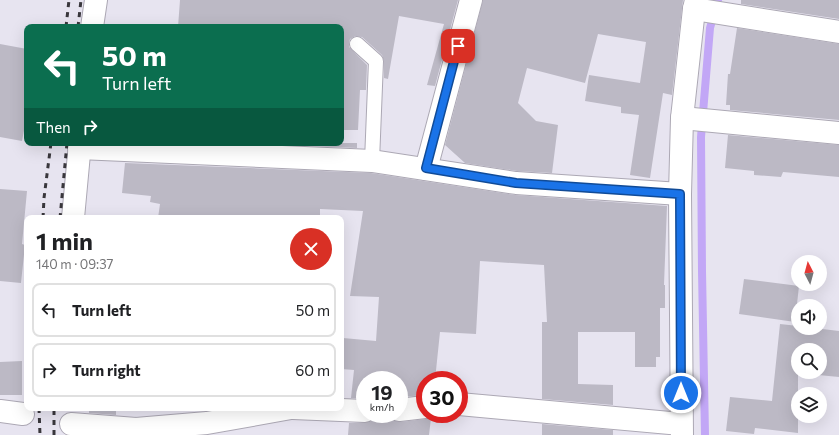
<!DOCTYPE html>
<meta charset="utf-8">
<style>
body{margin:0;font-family:Commissioner,sans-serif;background:#f6f6f6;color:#202124;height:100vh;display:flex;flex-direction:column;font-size:15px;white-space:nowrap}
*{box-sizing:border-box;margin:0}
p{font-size:13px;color:#757577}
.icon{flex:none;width:22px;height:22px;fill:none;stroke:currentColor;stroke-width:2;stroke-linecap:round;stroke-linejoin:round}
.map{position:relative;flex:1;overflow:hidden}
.panel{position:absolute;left:24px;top:215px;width:320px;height:196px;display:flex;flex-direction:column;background:#fff;border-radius:8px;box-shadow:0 4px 16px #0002}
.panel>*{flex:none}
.hud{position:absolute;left:24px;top:24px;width:320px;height:122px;border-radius:8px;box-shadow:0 4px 16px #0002;background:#0b6e4f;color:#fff;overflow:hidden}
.needle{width:26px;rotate:354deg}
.tools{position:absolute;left:791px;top:255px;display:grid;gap:8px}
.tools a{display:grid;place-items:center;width:36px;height:36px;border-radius:50%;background:#fff;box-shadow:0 4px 16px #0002;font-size:20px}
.speed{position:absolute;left:356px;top:371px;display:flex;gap:8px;font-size:20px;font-weight:700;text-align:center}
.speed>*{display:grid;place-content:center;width:52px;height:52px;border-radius:50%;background:#fff;box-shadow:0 4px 16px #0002;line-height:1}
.speed small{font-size:10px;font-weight:400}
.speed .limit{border:6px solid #d22;background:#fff;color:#111}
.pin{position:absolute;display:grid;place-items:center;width:34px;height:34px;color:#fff;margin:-17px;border-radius:8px;box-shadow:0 2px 6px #0006}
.me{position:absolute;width:44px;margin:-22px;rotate:0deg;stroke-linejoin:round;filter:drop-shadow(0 0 3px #0008)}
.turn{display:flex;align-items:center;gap:14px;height:84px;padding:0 12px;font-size:18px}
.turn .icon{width:52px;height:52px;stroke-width:2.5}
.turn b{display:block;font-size:28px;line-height:34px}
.then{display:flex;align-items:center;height:38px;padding:0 12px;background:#0003;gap:8px;font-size:15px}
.round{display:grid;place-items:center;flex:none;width:42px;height:42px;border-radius:21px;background:#f6f6f6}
.head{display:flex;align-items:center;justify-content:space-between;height:68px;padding:0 12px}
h1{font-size:24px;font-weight:700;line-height:30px}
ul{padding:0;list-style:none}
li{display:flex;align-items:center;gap:12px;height:54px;margin:0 8px 6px;padding:0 4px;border:2px solid #e0e0e0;border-radius:8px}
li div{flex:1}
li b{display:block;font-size:15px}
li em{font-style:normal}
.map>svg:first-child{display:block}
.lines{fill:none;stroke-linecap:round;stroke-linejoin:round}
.stream{stroke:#c2a7f6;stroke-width:8}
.building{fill:#bcb9c5;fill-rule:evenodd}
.lane-casing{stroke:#aca8b4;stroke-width:16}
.street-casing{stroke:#aca8b4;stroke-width:24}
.lane{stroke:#fff;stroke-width:14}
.street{stroke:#fff;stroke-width:22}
.rail{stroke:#39373c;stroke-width:3;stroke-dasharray:5 5;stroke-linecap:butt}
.route-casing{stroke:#114b97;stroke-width:10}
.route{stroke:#1a73e8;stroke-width:7}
</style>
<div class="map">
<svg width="839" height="435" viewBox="0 0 839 435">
<rect width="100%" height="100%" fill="#e7e4f0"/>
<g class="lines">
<polyline class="stream" points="705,435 702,271 701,137 710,28 718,0"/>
</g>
<g class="building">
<polygon points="180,0 458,0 435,86 427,85 444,24 399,16 388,79 384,78 384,61 382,55 362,37 355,36 350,39 349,43 349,47 367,65 366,90 360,90 358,130 341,130 341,27 178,27"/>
<polygon points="483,0 683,0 672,95 663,93 650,178 630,175 639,115 621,113 621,107 585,101 589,75 640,83 646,42 598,34 585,83 527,68 518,103 536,121 558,125 552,173 517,171 465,163 445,145"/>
<polygon points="741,0 839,0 839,19 741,4"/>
<polygon points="737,28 839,44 839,120 730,110 730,105 726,105 728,74 730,74"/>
<polygon points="0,44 27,49 27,115 22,141 0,137"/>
<polygon points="728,135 839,145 839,177 783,172 781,177 754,175 754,171 725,168"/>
<polygon points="311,143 357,143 357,148 311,146"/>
<polygon points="125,163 371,173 515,195 667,206 664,285 665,285 665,308 660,308 660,357 656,357 656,367 635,367 635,332 578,332 578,384 613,385 613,405 542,399 542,322 547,322 544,265 480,261 476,334 440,332 435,380 425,380 425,395 399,397 399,380 365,380 365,398 351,398 354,370 341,369 341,351 343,338 376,341 379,297 350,296 363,211 320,209 320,218 158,218 160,204 150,202 151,196 122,193"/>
<polygon points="0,189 27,191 22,244 25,245 21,283 0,281"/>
<polygon points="744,279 799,286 795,322 739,314"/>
<path d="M780,324L798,326V328H814L839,331V377L798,373V433L755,428L754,434L726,431L730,397L772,401ZM798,350H820V372H798Z"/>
<polygon points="22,361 22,395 0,395 0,362"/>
<polygon points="89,408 116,408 116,415 89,413"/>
<polygon points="377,414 388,414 389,418 394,421 400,422 426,419 431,418 429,435 348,435 349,423 364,423 370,422 375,418"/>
<polygon points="542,424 613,430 613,435 542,435"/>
</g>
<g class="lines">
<g class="lane-casing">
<polyline id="lane" points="357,44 376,61 372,161"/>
</g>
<g class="street-casing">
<g id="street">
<polyline points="694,9 839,32"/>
<polyline points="92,27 96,0"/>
<polyline points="682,118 839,133"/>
<polyline points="79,148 372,161 516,183 680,194"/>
<polyline points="426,169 471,0"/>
<polyline points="73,218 80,143"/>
<polyline points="459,404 681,424"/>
<polyline points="293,408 365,411"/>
<polyline points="399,410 425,407"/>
<polyline points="0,411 23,414"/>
<polyline points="71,424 136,429 207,423 291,408"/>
<polyline points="682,435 680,194 682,118 694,9 696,0"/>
</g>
</g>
<use href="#lane" class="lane"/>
<use href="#street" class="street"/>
<g class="rail">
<polyline points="66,27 69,0"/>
<polyline points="78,27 81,0"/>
<polyline points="43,218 44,198 51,143"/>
<polyline points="60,218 67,143"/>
<polyline points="39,408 40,435"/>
<polyline points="54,435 54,408"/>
</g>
</g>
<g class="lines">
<g class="route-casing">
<polyline id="route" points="458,46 426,168 516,183 680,194 681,393"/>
</g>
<use href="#route" class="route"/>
</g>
</svg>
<div class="tools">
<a><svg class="needle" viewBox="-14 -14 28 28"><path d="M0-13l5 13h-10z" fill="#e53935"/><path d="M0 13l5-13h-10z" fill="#757577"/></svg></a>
<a><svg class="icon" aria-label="sound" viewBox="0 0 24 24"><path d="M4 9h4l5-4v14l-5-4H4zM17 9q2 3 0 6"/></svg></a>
<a><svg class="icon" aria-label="search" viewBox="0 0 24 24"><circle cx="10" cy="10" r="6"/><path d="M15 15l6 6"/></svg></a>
<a><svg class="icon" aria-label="layers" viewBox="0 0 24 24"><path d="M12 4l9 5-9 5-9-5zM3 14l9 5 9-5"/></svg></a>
</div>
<div class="speed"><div>19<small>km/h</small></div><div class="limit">30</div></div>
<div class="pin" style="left:458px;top:46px;background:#d93025"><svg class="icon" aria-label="arrive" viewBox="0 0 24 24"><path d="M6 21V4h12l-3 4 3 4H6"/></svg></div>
<svg class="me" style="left:681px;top:393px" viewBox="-20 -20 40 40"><circle r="17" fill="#1a73e8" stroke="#fff" stroke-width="3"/><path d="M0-11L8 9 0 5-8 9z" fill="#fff"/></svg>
<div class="hud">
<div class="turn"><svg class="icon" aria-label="left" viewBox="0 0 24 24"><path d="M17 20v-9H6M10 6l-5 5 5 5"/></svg><div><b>50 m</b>Turn left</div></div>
<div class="then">Then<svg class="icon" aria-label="right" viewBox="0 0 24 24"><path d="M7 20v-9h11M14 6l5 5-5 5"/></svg></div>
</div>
<section class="panel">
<div class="head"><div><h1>1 min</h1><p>140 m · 09:37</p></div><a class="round" style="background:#d93025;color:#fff"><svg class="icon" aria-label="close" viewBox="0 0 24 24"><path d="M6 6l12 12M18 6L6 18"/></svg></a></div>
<ul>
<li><svg class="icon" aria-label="left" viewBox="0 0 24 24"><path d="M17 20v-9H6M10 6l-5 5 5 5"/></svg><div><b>Turn left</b></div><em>50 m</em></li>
<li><svg class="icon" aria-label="right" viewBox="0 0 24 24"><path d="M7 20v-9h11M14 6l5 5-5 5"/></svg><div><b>Turn right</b></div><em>60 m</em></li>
</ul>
</section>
</div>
